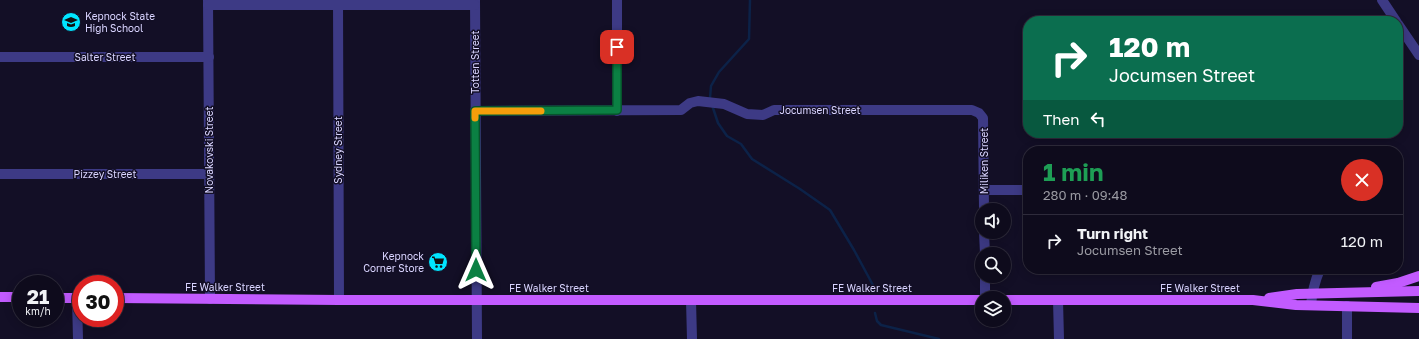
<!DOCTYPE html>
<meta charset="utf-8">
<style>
body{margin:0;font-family:"Golos Text",sans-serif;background:#171425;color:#f1f3f6;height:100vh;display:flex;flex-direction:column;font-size:15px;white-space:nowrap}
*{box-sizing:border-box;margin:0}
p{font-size:13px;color:#9b9ba3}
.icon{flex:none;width:22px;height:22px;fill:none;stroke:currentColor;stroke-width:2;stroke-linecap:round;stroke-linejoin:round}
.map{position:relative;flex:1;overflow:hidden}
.panel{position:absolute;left:1023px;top:146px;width:380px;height:128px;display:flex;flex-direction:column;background:#0e0b1c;border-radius:16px;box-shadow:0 2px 10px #0003,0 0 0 1px #2e2b3b}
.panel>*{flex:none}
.top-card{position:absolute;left:1023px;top:16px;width:380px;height:122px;border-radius:16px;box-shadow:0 2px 10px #0003,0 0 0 1px #2e2b3b;background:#0b6e4f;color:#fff;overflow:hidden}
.buttons{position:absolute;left:975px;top:203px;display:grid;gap:8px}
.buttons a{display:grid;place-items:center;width:36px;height:36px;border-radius:50%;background:#0e0b1c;box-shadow:0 2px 10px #0003,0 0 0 1px #2e2b3b;font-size:20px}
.speed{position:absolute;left:12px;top:275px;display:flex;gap:8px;font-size:20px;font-weight:700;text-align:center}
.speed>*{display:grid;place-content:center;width:52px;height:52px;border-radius:50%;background:#0e0b1c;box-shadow:0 2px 10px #0003,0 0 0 1px #2e2b3b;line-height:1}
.speed small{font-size:10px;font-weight:400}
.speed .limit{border:6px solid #d22;background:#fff;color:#111}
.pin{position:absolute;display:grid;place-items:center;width:34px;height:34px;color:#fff;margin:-17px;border-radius:8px;box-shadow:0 2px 6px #0006}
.me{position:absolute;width:44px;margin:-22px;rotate:0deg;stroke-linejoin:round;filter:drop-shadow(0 0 3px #0008)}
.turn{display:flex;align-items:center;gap:14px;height:84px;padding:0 20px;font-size:18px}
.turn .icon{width:52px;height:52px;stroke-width:2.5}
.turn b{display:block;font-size:28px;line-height:34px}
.then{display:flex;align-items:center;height:38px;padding:0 20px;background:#0003;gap:8px;font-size:15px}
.round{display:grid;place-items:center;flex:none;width:42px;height:42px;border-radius:21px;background:#171425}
.summary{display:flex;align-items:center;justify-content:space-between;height:68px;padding:0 20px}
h1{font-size:24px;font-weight:700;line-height:30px;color:#1e9e55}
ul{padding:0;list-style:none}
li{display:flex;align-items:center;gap:12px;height:52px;padding:0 20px;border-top:1px solid #2e2b3b}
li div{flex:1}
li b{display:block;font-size:15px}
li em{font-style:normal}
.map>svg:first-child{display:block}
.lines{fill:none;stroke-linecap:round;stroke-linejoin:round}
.stream{stroke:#0c2248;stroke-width:2.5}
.minor{stroke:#3d3a85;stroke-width:10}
.major{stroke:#c25bff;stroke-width:10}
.route-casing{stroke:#07532c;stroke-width:10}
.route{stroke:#0b8043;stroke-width:7}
.slow{stroke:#f59e0b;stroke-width:7}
.labels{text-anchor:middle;stroke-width:3;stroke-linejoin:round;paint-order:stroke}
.poi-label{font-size:10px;fill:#d9d4ff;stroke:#130f26;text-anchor:start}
.street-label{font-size:10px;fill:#d9d4ff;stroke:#130f26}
</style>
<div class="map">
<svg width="1419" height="339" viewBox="0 0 1419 339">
<rect width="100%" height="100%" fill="#130f26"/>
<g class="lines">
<g class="stream">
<polyline points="710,98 711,86 719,72 749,39 750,0"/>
<polyline points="712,105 718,123 727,136 741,144 752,159 800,189 830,210 854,250 874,287"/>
<polyline points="875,313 877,321 881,325 939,339"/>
</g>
<g class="minor">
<polyline points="208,0 210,299"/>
<polyline points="338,0 339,300"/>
<polyline points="475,0 477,339"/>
<polyline points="617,0 617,111"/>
<polyline points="1382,0 1396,21"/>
<polyline points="208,5 475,5"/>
<polyline points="1398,24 1419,55"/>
<polyline points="0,57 209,57"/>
<polyline points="475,111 681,110 690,103 698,101 724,104 747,114 763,115 774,110 972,110 979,113 983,118 984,210"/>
<polyline points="0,174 209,174"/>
<polyline points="984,190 1028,190"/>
<polyline points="984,232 985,254"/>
<polyline points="985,276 985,298"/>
<polyline points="77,298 78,339"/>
<polyline points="691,300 692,339"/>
<polyline points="1058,300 1059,339"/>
<path d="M1311,305C1312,292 1315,281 1320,269"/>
<polyline points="1347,306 1347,339"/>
</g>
<g class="major">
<polyline points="1376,287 1398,283 1419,276"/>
<polyline points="0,297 21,297"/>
<polyline points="55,298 81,298"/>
<polyline points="115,298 339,300 982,300"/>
<polyline points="1269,298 1297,294 1419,291"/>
<polyline points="1004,300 1253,300 1296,305 1419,308"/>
</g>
</g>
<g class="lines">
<g class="route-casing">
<polyline id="route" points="476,270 475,111 617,110 617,47"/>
</g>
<use href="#route" class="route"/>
<polyline class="slow" points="475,118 475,111 541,111"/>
</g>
<defs>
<g id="school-disc" transform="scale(1)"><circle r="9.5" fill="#00e5ff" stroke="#130f26"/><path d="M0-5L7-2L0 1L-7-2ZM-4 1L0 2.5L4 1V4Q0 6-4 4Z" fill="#111"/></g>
<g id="supermarket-disc" transform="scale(1)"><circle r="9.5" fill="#00e5ff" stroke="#130f26"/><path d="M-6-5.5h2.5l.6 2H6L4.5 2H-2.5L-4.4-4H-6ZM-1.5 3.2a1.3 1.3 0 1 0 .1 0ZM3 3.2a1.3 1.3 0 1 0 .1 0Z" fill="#111"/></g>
</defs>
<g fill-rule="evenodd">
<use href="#school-disc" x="71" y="22"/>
<use href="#supermarket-disc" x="438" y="262"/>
</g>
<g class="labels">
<g class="poi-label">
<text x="85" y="20">Kepnock State<tspan x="85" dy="12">High School</tspan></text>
<text x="424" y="260" text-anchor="end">Kepnock<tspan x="424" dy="12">Corner Store</tspan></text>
</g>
<g class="street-label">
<text x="105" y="61">Salter Street</text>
<text transform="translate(475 62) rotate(-90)" y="4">Totten Street</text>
<text x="820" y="114">Jocumsen Street</text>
<text transform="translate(209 150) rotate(-90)" y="4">Novakovski Street</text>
<text transform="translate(338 150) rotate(-90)" y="4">Sydney Street</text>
<text transform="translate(984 161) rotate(-90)" y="4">Miliken Street</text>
<text x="105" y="178">Pizzey Street</text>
<text x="225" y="291">FE Walker Street</text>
<text x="549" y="292">FE Walker Street</text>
<text x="872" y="292">FE Walker Street</text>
<text x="1200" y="292">FE Walker Street</text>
</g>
</g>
</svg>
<div class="buttons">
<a><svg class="icon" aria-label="sound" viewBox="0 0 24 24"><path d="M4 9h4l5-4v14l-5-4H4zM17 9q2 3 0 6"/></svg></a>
<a><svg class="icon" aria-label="search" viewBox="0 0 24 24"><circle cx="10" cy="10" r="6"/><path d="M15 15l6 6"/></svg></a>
<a><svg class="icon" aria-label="layers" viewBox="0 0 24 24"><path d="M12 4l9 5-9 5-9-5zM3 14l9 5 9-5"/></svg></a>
</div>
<div class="speed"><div>21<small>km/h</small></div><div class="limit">30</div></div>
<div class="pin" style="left:617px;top:47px;background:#d93025"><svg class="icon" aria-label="arrive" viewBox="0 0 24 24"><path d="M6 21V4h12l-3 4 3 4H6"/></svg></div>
<svg class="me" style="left:476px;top:270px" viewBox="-20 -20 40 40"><path d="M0-17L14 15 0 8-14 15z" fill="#0b8043" stroke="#fff" stroke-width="4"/></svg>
<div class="top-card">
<div class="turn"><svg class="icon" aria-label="right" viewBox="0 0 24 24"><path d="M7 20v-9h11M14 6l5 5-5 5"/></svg><div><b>120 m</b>Jocumsen Street</div></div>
<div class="then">Then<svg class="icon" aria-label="left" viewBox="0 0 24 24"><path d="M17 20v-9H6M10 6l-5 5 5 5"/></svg></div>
</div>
<section class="panel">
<div class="summary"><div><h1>1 min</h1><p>280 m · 09:48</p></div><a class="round" style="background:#d93025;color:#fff"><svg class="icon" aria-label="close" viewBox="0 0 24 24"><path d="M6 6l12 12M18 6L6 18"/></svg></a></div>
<ul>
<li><svg class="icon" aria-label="right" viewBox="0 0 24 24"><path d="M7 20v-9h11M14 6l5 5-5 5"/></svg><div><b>Turn right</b><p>Jocumsen Street</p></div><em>120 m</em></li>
</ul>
</section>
</div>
